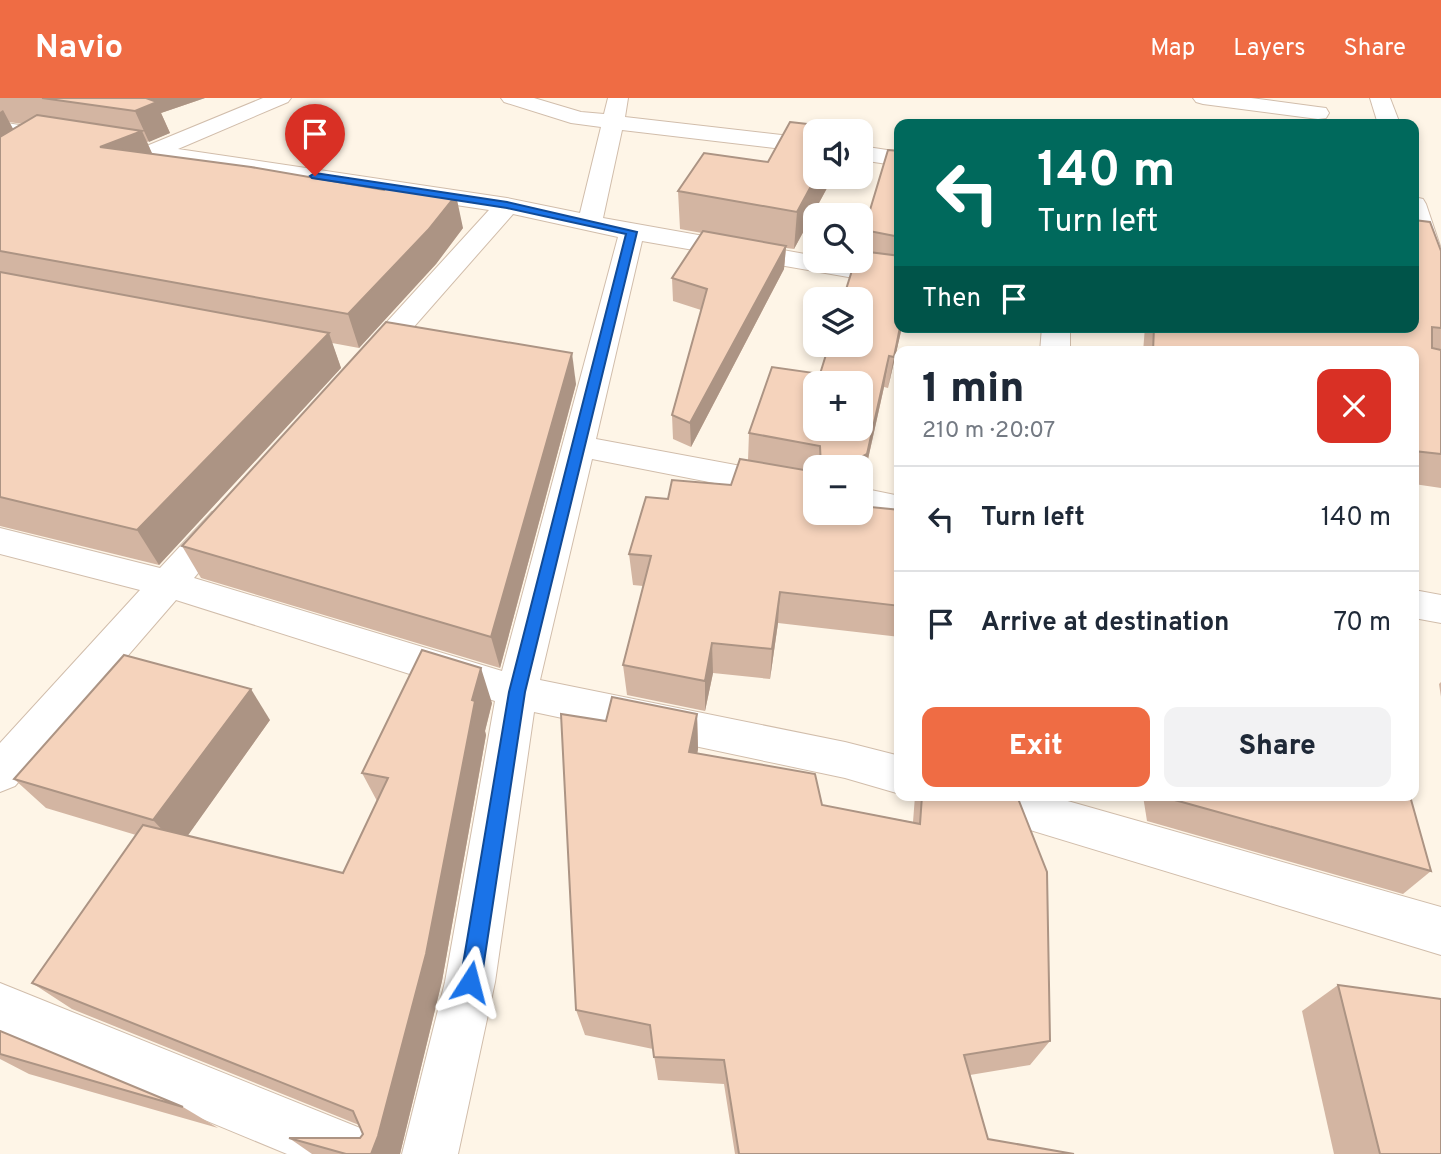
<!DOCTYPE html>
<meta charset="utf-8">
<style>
body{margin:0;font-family:Overpass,sans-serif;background:#f2f2f3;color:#1f2937;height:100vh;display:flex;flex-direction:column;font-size:26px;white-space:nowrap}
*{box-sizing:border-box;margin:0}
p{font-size:23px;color:#747a83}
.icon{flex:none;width:38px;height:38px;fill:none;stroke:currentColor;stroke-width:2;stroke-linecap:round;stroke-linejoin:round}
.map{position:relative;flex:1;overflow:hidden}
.sheet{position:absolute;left:894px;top:248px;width:525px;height:455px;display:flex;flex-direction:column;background:#fff;border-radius:14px;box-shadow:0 4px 10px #0003}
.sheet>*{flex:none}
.top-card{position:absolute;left:894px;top:21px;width:525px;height:214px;border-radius:14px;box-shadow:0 4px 10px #0003;background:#00695c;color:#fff;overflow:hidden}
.buttons{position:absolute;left:803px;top:21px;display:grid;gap:14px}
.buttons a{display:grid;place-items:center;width:70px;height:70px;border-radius:14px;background:#fff;box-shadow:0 4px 10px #0003;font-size:35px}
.pin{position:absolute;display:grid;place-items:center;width:60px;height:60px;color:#fff;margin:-72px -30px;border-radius:50% 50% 50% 0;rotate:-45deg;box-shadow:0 0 7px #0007}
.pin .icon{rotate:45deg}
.me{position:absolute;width:77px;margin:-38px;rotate:9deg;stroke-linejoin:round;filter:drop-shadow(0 0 5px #0008)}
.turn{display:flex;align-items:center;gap:24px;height:147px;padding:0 28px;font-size:32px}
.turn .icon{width:91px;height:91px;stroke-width:2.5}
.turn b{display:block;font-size:49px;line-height:60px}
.then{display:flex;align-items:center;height:66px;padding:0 28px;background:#0003;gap:14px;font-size:26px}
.round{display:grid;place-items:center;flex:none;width:74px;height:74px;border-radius:14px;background:#f2f2f3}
.overview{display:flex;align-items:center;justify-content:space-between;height:119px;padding:0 28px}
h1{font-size:42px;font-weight:800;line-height:52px}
.button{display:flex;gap:14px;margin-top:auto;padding:14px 28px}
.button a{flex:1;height:80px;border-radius:14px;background:#ef6c44;color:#fff;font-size:28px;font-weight:800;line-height:80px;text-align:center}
.button a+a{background:#f2f2f3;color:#1f2937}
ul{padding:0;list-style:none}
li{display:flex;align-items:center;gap:21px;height:105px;padding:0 28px;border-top:2px solid #e0e1e3}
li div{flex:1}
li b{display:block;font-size:26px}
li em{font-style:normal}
header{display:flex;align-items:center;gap:42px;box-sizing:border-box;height:98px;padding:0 35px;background:#ef6c44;color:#fff}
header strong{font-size:33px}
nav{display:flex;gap:38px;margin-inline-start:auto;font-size:24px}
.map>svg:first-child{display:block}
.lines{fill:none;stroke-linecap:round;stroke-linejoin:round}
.street-casing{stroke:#d1bdab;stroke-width:2}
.street{fill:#fff;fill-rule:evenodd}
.wall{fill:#d3b5a2;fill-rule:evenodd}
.shaded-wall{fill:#ac9484}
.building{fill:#f5d3bc;stroke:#ac9484;stroke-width:2;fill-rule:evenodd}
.route{fill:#1a73e8;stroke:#114b97;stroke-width:2}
</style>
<header>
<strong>Navio</strong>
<nav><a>Map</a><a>Layers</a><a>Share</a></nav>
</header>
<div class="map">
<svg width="1441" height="1056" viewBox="0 0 1441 1056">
<rect width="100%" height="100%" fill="#fef5e7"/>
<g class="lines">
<g class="street-casing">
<g id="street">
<polygon points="263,0 291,0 288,4 178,51 507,100 580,115 601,29 571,25 504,4 501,0 534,0 581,14 604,16 608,0 628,0 625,19 816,41 816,55 622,32 603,120 816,158 816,163 846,163 900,172 900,188 642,143 596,341 816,382 816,405 592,361 540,582 845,644 900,658 900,696 845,680 534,614 495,884 458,1056 402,1056 445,884 495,603 176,502 15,688 0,694 0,645 140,492 0,456 0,430 160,470 212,414 224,411 236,414 241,423 194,480 502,573 618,139 513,116 376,272 365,275 354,272 350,266 354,260 489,112 0,38 0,24 149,47"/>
<polygon points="1193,0 1251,0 1318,9 1326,10 1329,15 1326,20 1318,21 1203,6 1196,4"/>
<polygon points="1370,0 1390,0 1400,26 1378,26"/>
<polygon points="861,48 900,54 900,68 861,62"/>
<polygon points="1414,99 1423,101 1426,106 1441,151 1441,200 1431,198 1427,192 1414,147"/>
<polygon points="1042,229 1070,229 1070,254 1040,254"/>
<polygon points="861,390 900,398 900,422 861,414"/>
<polygon points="1414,492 1441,497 1441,525 1414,520"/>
<polygon points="959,698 1050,698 1441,809 1441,857 981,717 965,712"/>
<polygon points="0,885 375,1036 383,1056 287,1056 0,937"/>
</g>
</g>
<use href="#street" class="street"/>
</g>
<g class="wall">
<path d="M0,0H205L161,15L170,35L147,44L152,56L463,130L436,166L359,250L332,245L341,270L159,467L0,428ZM9,24L23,26L13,31Z"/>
<polygon points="790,24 843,30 842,33 816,33 816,79 833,79 794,151 786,150 784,171 691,349 673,341 672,317 701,212 673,203 672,180 702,135 680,131 678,93 704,55 768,64"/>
<polygon points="900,53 900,229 902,229 888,290 884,289 862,388 861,388 861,369 816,369 816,415 900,412 900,539 778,525 770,581 713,575 705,613 627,597 623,567 643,488 633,487 629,456 668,401 731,387 748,362 749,335 820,276 861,153 864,132"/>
<polygon points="1441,153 1441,390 1414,386 1414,254 1143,254 1145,229 1414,229"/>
<polygon points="576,286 500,570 201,480 182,448"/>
<polygon points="1441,584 1441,599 1439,586"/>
<polygon points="492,605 485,633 486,637 442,883 400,1056 312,1056 289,1040 360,1040 363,1036 359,1027 72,911 32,885 136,737 46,710 14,681 270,622 187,738 343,775 377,703 362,675"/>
<polygon points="697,616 698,651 697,656 822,707 913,724 915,698 1017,698 1050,943 1030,967 970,977 988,1041 1074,1056 735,1056 724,986 658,982 653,951 585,937 576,912 606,623"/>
<polygon points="1143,698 1410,698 1431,773 1403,796 1147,723"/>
<polygon points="1338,887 1441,1056 1334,1056 1302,913"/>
<polygon points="0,933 183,1009 218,1030 29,976 0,961"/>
</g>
<g class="shaded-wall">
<polygon points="129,0 205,0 161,15 170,35 149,44"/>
<polygon points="3,12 20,44 0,55 0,14"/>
<polygon points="142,33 156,64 100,49"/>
<polygon points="816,79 833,79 794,151 797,114"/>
<polygon points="456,97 463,130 436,166 359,250 348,216"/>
<polygon points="786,148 784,171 691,349 690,325"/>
<polygon points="900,229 902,229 888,290 894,259"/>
<polygon points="329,235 341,270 159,467 137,432"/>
<polygon points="572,255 576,286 500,570 491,539"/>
<polygon points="889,258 884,289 862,388 861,388 861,372 863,358"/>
<polygon points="780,494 778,525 770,581 772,551"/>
<polygon points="712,545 713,575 705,613 705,583"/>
<polygon points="481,570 492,605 485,633 486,637 442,883 400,1056 371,1056 472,602"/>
<polygon points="251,591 270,622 179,750 153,722"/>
<polygon points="697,616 698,651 691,689 689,654"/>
</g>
<g class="building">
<polygon points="42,0 146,0 157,4 135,13"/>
<polygon points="37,17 142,33 100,49 251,69 384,92 386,90 456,97 428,132 348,216 0,153 0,39"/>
<polygon points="790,24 843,30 841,33 816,33 816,79 797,114 678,93 704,55 768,64"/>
<polygon points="888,52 900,53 900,139 864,132"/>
<polygon points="1414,122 1430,124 1441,153 1441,230 1432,229 1432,250 1441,252 1441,356 1414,353 1414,254 1153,254 1154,229 1414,229"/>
<polygon points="703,133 786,148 690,325 672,317 707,191 672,180"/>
<path d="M861,153L900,158V229L894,259L889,258L867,356L863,358V375L861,384V369H821L820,348L749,335L772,269L820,276L829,247H861V201H843L855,163H861ZM816,285H861V331H816Z"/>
<polygon points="0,174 329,235 137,432 0,399"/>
<polygon points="386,224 572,255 491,539 182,448"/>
<polygon points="740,361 816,374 816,415 861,415 861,408 900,412 900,508 780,494 772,551 712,545 705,583 623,567 651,458 629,456 646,399 668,401 672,382 731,387"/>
<polygon points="422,552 481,570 472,602 475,603 426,856 378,1038 371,1056 346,1056 289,1040 360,1040 363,1036 353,1013 32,885 143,727 343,775 388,680 362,675"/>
<polygon points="124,557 251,591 153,722 14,681"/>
<polygon points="612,599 697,616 689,654 815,676 822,707 920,726 922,698 1017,698 1047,774 1050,943 964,957 988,1041 1074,1056 739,1056 724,962 654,959 650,927 576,912 561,616 606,623"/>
<polygon points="1163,698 1410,698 1431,773 1164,699"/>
<polygon points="1338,887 1441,901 1441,1056 1380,1056"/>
<polygon points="0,933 183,1009 0,956"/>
</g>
<polygon class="route" points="315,75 507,104 637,134 525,594 481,884 478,891 470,894 463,891 460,884 509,594 626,136 507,110 312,80 310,78"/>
</svg>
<div class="buttons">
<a><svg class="icon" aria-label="sound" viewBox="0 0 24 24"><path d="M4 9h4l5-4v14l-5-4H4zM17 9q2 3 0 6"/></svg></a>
<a><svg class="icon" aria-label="search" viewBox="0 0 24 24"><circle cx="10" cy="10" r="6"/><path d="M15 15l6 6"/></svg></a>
<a><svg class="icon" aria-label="layers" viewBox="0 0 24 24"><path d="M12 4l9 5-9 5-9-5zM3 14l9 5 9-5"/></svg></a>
<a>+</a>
<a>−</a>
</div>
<div class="pin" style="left:315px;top:78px;background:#d93025"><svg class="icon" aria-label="arrive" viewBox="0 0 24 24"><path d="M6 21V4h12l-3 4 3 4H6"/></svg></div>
<svg class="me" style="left:470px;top:884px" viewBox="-20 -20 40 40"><path d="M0-17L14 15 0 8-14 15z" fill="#1a73e8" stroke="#fff" stroke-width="4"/></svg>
<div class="top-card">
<div class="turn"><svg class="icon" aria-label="left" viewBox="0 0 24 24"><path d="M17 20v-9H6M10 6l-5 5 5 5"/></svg><div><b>140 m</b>Turn left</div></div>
<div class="then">Then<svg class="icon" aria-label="arrive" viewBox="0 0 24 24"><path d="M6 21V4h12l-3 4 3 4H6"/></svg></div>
</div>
<section class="sheet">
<div class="overview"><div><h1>1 min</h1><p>210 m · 20:07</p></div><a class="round" style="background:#d93025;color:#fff"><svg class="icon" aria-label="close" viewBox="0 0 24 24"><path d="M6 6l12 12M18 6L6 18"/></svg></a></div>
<ul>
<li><svg class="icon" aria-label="left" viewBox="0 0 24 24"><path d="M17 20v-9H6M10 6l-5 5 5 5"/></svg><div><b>Turn left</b></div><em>140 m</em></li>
<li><svg class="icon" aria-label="arrive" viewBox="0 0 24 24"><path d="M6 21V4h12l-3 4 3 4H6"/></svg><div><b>Arrive at destination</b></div><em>70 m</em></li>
</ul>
<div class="button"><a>Exit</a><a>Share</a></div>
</section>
</div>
